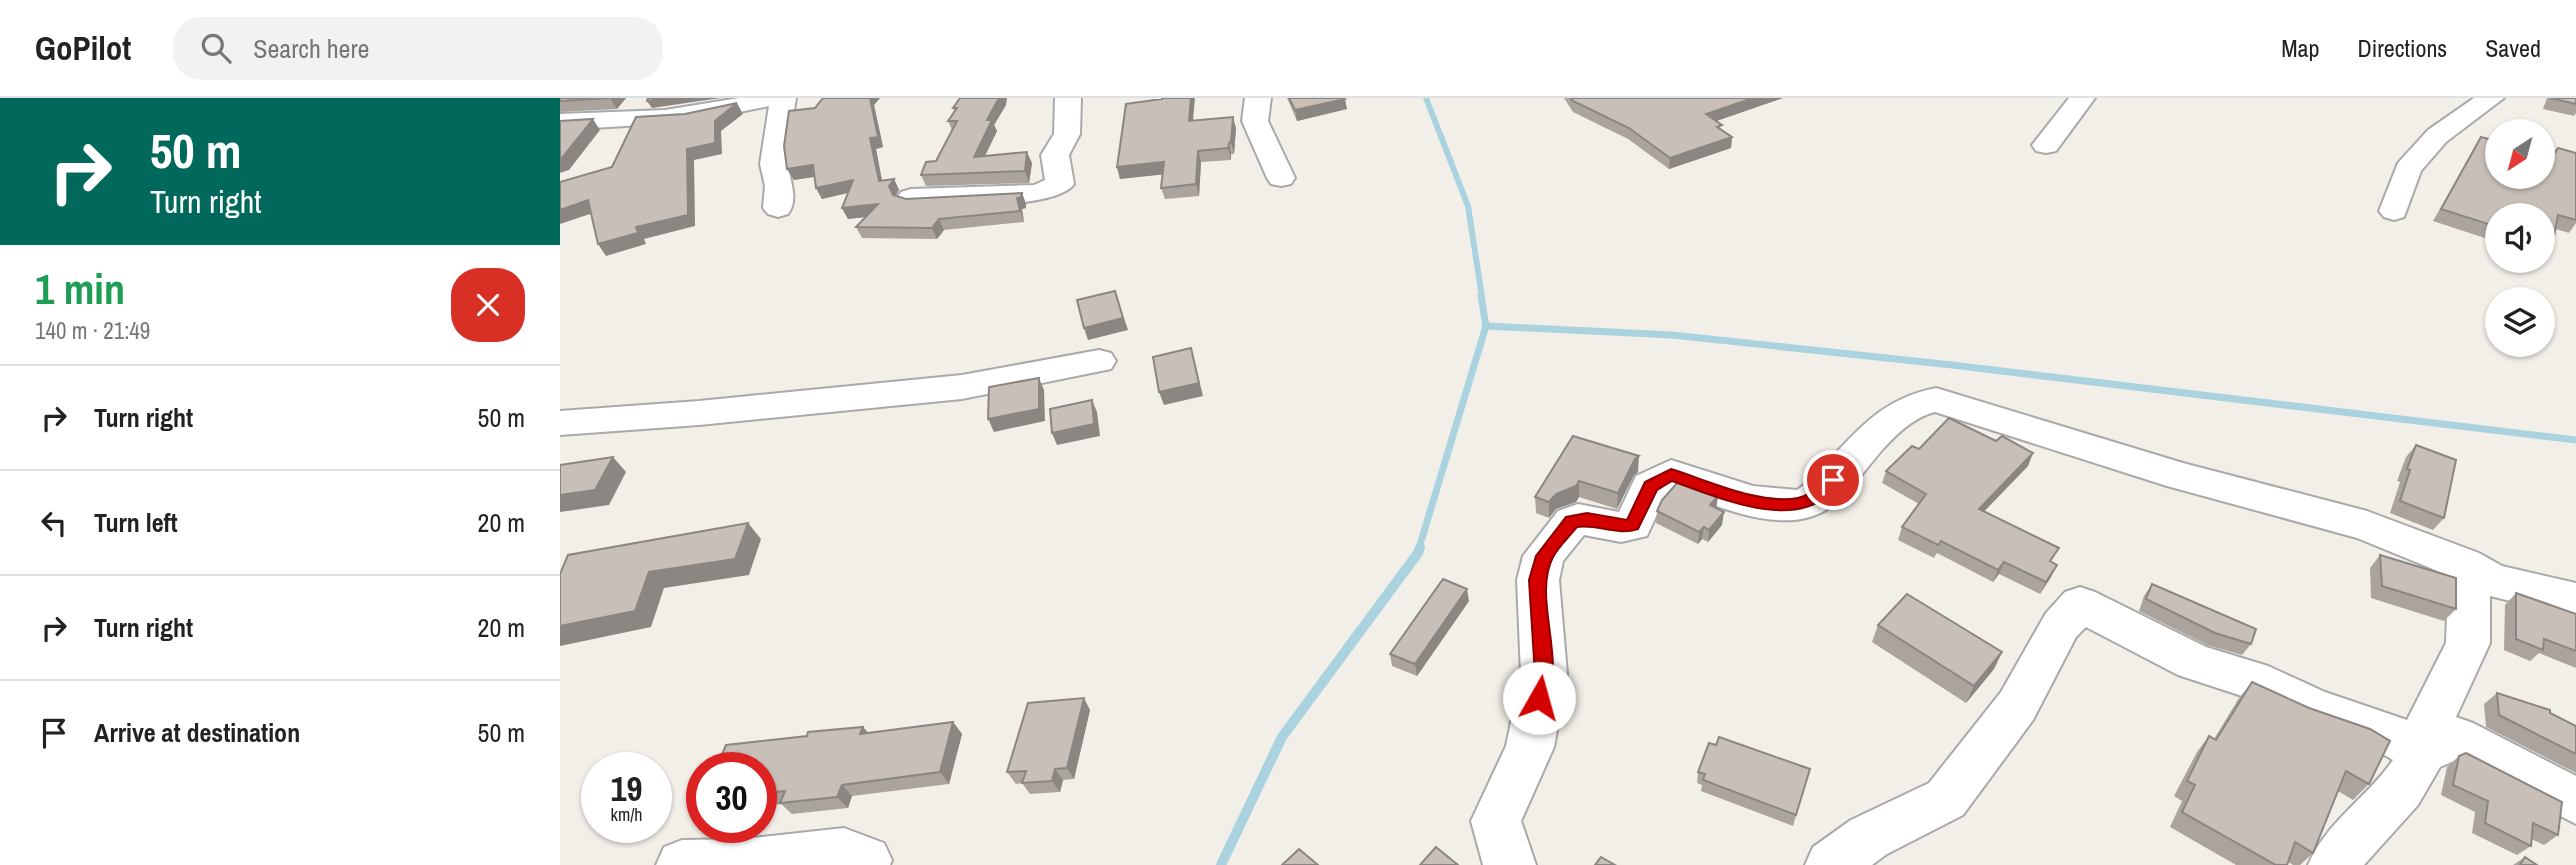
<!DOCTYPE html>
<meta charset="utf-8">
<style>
body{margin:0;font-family:"Archivo Narrow",sans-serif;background:#f2f2f2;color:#222;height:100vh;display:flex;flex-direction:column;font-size:26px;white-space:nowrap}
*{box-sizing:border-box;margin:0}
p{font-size:23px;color:#767676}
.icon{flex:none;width:38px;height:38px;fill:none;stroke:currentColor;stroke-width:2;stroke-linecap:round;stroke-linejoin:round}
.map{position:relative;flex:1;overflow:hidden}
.sheet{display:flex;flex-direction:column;background:#fff;width:560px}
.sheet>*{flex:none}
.banner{background:#00695c;color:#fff;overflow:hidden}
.needle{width:46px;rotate:216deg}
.fabs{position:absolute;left:1925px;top:21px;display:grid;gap:14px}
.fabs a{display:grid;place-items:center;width:70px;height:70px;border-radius:50%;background:#fff;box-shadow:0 2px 5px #0004;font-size:35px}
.speed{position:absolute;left:21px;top:654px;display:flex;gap:14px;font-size:35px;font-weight:700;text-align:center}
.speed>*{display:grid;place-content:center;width:91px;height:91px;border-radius:50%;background:#fff;box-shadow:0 2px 5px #0004;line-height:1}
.speed small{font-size:18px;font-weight:400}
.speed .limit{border:10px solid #d22;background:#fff;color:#111}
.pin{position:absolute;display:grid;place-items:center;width:60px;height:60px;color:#fff;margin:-30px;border:4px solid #fff;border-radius:50%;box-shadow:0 2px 7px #0007}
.me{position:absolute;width:77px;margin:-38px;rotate:7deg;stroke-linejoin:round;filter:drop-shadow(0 0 5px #0008)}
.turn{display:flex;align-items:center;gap:24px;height:147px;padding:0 35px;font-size:32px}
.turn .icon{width:91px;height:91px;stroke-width:2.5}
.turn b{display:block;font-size:49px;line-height:60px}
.round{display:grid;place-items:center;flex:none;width:74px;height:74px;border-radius:28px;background:#f2f2f2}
.summary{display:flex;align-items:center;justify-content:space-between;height:119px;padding:0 35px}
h1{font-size:42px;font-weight:700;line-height:52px;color:#1e9e55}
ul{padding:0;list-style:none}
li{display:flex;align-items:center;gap:21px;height:105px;padding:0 35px;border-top:2px solid #e0e0e0}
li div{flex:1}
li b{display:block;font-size:26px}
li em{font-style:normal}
header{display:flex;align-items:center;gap:42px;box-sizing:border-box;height:98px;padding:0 35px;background:#fff;border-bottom:2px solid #e0e0e0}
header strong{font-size:33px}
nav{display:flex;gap:38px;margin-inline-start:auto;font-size:24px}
.search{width:490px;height:63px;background:#f2f2f2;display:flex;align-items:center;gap:18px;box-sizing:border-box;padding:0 24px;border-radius:28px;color:#767676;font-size:26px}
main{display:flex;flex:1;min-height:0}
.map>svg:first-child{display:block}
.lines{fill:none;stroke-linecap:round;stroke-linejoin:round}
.stream-far2{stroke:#aad3df;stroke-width:6}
.stream-far1{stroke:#aad3df;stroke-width:7}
.stream{stroke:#aad3df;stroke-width:10}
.minor-casing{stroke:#a9a9a9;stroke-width:4}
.minor{fill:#fff;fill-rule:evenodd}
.wall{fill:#aba49e}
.shaded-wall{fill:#8b8681}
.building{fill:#c7bfb8;stroke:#8b8681;stroke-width:2}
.route{fill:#d40000;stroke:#8a0000;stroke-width:2}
</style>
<header>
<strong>GoPilot</strong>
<div class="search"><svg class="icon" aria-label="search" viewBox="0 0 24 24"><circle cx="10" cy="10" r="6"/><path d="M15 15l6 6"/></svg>Search here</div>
<nav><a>Map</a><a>Directions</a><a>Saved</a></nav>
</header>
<main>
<section class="sheet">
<div class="banner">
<div class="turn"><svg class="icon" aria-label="right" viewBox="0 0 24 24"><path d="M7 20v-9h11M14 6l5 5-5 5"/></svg><div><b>50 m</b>Turn right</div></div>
</div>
<div class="summary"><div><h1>1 min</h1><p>140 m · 21:49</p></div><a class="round" style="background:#d93025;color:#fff"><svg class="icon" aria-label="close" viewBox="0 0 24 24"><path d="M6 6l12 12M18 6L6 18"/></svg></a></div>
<ul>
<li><svg class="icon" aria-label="right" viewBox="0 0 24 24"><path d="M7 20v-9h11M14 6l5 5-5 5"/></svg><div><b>Turn right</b></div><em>50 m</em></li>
<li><svg class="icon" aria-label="left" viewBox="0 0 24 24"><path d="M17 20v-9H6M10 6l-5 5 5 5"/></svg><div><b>Turn left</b></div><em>20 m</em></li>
<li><svg class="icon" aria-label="right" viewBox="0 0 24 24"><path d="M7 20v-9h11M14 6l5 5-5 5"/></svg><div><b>Turn right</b></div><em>20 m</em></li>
<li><svg class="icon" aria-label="arrive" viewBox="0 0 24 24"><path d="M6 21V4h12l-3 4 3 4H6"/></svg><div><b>Arrive at destination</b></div><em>50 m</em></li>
</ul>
</section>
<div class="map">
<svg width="2016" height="767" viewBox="0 0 2016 767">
<rect width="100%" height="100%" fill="#f2efe9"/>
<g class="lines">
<polyline class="stream-far2" points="866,0 908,108 922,199"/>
<g class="stream-far1">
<polyline points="926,228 1112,237 1392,267 2016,342"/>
<polyline points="859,450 926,228 921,198"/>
</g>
<polyline class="stream" points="661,767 722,639 858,455 860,449"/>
<g class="minor-casing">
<g id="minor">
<path d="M179,0H236C233,21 226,46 228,67C230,84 239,101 228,116L218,119L208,116L203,110L205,88L200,66L209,8L131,24L0,32V16L105,12Z"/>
<path d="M495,0H521L520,36L509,57L514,86C496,112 384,107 351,109L341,106L337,100L341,94L351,91L474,87L485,82L481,57L494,36Z"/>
<polygon points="685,0 711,0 708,23 735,80 731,86 721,88 711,86 707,80 682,23"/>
<polygon points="1509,0 1535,0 1496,53 1486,55 1476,53 1472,47"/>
<polygon points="1914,0 1944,0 1886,44 1861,73 1844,119 1834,122 1824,119 1819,113 1838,65 1868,32"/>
<polygon points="539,252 551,255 556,263 551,271 402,301 139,327 0,337 0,313 139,303 402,277"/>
<path d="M1376,290L1623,365L1807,413L1919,455L1942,468L2016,485V519L1930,498V545L1896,619L1913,625L2016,678V726L1894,663L1880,669L1858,707L1804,767H1748C1767,723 1807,700 1833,662L1816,652L1736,623L1679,597L1618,577L1526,529L1516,539L1473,622L1403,717L1327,756L1312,767H1245L1253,749L1291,722L1369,685L1441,594L1486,515L1505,494L1520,489L1535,494L1646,549L1708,568L1765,594L1847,622L1886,545L1888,487L1885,476L1797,440L1607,388L1375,314C1354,319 1337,336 1323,351C1306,370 1290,395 1269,410C1225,440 1157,408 1114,392L1106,397L1087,438L1061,444L1024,437L1003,463L999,482L1007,576L994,649L961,723L976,767H923L911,723L946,648L961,576L957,482L963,458L998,413L1004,411L1018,406L1059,414L1076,378L1111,362L1193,388L1237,392C1251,383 1262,370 1273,358C1306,323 1327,300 1376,290Z"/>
<polygon points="284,730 324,745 332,762 330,767 96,767 104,749 122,742 183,741"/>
</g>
</g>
<use href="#minor" class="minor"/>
</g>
<g class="wall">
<polygon points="0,0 66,0 57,11 0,14"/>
<polygon points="263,0 320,0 314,7 323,49 316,51 322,83 334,81 339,92 336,97 346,101 462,95 466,106 466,110 462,111 464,124 384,132 377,141 302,140 296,129 306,119 288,121 282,110 288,95 262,101 256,90 254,79 234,82 227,71"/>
<polygon points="727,0 784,0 787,11 737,23"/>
<polygon points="1004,0 1223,0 1156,23 1162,32 1172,39 1171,50 1109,71 1068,41 1013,14"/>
<polygon points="1987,0 2016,0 2016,15 2014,18 1983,11"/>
<polygon points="446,7 434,27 437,33 425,58 472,65 469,85 366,88 361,77 376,63 392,32 388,23 395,14 393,10"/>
<polygon points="633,22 676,30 674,56 671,56 671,62 641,64 639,98 605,101 601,90 603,76 560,81 557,69"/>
<polygon points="1921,39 1991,59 1998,50 2016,55 2016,125 2009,135 1996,131 1992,149 1983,161 1983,117 1937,117 1937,148 1936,148 1937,144 1873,123"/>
<polygon points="1013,338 1078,374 1074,377 1057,411 1019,399 1016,404 996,411 989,420 976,415 975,399"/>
<polygon points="1856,347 1884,420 1873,432 1830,415 1840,384 1837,383 1846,359"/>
<polygon points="1359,351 1468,368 1423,414 1492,464 1491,479 1480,496 1439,476 1433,484 1377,455 1374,460 1338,442 1342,429 1359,406 1322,385 1326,373"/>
<polygon points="1158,398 1156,411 1162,427 1148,444 1142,441 1138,446 1096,425 1097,413"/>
<polygon points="1820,457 1896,511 1884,523 1811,500 1810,470"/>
<polygon points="1592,486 1691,546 1682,557 1647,547 1579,513 1584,498"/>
<polygon points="1956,495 2016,516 2016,570 1979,555 1970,563 1944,552 1945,507"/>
<polygon points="909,503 857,578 832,568 830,556"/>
<polygon points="1318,527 1442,554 1434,571 1406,605 1312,544"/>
<polygon points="1692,584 1809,686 1793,702 1778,693 1753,755 1740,767 1733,767 1728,764 1727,767 1676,767 1610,729 1622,703 1614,698 1637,654 1649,638 1654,641 1679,600"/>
<polygon points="1937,595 1990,615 2016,628 2016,675 1926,629 1924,606"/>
<polygon points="530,612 514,681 503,682 500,694 470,696 462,685 456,686 447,674"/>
<polygon points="393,624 402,636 389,686 292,698 288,710 232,716 221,706 201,708 201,670 308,635"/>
<polygon points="1156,647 1250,671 1233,728 1141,693 1142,687 1137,685 1138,674"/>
<polygon points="1899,658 1998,737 1984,747 1971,741 1971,748 1957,757 1912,735 1915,714 1881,697 1887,669"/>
<polygon points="1965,759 1977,767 1953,767"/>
</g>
<g class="shaded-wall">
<polygon points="50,0 66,0 57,11"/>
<polygon points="106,0 161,0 92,10 87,3"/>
<polygon points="310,0 320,0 314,7 323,49 316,51 324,94 319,83 310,40"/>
<polygon points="439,0 447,0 446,7 434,27 437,33 419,70 414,59 427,22"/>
<polygon points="631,0 635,0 632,34 629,23"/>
<polygon points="1193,0 1223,0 1145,27 1146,16"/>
<polygon points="785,1 787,11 737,23 735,12"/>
<polygon points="177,5 183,16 161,33 162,56 134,62 135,128 84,141 86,146 46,158 38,146 76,129 127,51 155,23"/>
<polygon points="673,19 676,30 674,56 671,44"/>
<polygon points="33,21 40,32 9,72 0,75 0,61"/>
<polygon points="1172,39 1171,50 1109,71 1110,60"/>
<polygon points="669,45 671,56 671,62 668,50"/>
<polygon points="638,53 641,64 639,98 636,86"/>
<polygon points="467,54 472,65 469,85 465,73"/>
<polygon points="604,64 607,76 560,81 557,69"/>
<polygon points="253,67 259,78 234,82 227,71"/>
<polygon points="334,81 339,92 335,99 329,88"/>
<polygon points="293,82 299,92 262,101 256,90"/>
<polygon points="462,95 466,106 466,110 462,111 464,124 460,113 457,100"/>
<polygon points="28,102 36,114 0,126 0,112"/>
<polygon points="318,106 324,117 288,121 282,110"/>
<polygon points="379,121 384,132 377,141 372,130"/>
<polygon points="555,193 568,232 528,242 524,230"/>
<polygon points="631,250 643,298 604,307 599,294"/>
<polygon points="479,280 484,292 485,323 434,334 428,321"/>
<polygon points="532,302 537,314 540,338 497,347 492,335"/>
<polygon points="1473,355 1468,368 1414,424 1419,411"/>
<polygon points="1079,358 1078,374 1074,377 1057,411 1058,395 1075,361"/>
<polygon points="53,359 66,374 49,407 0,414 0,397"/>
<polygon points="1019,383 1019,399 1016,404 996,411 989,420 989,404 996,396"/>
<polygon points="1158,398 1156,411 1150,407"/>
<polygon points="1164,414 1162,427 1148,444 1149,432"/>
<polygon points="188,425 201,441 189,477 104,490 91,529 0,548 0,528 89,474"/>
<polygon points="1144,429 1142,441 1138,446 1139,434"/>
<polygon points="1444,464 1439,476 1433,484 1438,472"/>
<polygon points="1497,467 1491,479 1480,496 1486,484"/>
<polygon points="907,491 909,503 857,578 855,566"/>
<polygon points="1442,554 1434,571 1406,605 1414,588"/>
<polygon points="524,600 530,612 514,681 507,670"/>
<polygon points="393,624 402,636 389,686 380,674"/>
<polygon points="303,629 313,640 300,636"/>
<polygon points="495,671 503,682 500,694 492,683"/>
<polygon points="282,687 292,698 288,710 277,699"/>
</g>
<g class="building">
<polygon points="0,0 50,0 0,3"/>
<polygon points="88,0 106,0 87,3"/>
<polygon points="263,0 310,0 318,39 310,40 319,83 334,81 329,88 333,97 346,101 462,95 461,99 457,100 460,113 379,121 372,130 296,129 318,106 282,110 293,82 256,90 253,67 227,71 224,48 229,13 255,10"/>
<polygon points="400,0 439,0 427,22 432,22 414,59 467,54 465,73 361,77 366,64 376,63 397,23 388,23 397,10 393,10"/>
<polygon points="602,0 631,0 629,23 673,19 671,44 669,45 668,50 638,53 636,86 601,90 604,64 557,69 566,6 602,1"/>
<polygon points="729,0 784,0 785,1 735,12"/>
<polygon points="1011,0 1193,0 1146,16 1162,27 1157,29 1172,39 1110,60 1069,30 1013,3"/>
<polygon points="1990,0 2016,0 2016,6"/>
<polygon points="177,5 155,23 155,45 127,51 128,117 76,129 78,135 38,146 28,102 0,112 0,84 52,69 76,19 125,16"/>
<polygon points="33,21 1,61 0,61 0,23"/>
<polygon points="1921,39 1937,43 1937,79 1983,79 1983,56 1992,59 1998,50 2016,55 2016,122 1998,117 1992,149 1983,147 1983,117 1937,117 1937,129 1881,111"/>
<polygon points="555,193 563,220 524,230 517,202"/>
<polygon points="631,250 639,285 599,294 593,259"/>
<polygon points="479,280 479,311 428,321 429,289"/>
<polygon points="532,302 534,326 492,335 490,311"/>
<polygon points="1389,320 1436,343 1442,338 1473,355 1419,411 1499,450 1490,463 1497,467 1486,484 1444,464 1438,472 1381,443 1378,447 1342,429 1366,396 1326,373 1352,348 1359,351"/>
<polygon points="1013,338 1079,358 1075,361 1058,395 1019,383 1016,388 996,396 989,404 975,399"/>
<polygon points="1856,347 1896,362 1884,420 1840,403 1850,372 1847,371"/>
<polygon points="53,359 35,392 0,397 0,367"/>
<polygon points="1118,384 1158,398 1150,407 1164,414 1149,432 1144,429 1139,434 1097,413 1102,402"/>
<polygon points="188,425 175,461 89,474 75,513 0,528 0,476 8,457"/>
<polygon points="1820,457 1896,480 1896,511 1822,488"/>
<polygon points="883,481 907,491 855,566 830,556"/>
<polygon points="1592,486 1696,531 1691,546 1655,535 1586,501"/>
<polygon points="1956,495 2016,516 2016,553 1984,541 1983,552 1956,541"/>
<polygon points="1347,496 1442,554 1414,588 1318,527"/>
<polygon points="1692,584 1749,610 1810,631 1830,643 1809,686 1786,673 1753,755 1735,744 1727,767 1716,767 1622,714 1635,687 1627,683 1649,638 1656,642"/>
<polygon points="1937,595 1990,612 1990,615 2016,628 2016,656 1939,617"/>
<polygon points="524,600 507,670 495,671 492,683 462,685 466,673 447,674 468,605"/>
<polygon points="393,624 380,674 282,687 277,699 220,705 225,693 201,696 201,670 156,670 166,647 247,638 248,634 303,629 300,636"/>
<polygon points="1159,639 1250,671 1236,717 1143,682 1145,676 1138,674 1149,645 1156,647"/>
<polygon points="1906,655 2002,704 1998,737 1973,725 1971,748 1925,725 1928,703 1893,687 1899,658"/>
<polygon points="876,749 898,767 860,767"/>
<polygon points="739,751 758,767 722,767"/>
<polygon points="1041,759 1055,767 1035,767"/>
<polygon points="1965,759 1977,767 1960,767"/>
</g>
<path class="route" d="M1111,371C1147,382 1199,407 1238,400C1254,397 1259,381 1273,377L1281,382C1246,440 1161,400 1112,383L1097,392L1078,431C1057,438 1038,426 1017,429C1009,439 998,449 993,459C972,499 1007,563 986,606L979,609L973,606L970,600L975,576L969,482L976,458L1006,419L1027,415L1067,422L1085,384Z"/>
</svg>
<div class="fabs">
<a><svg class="needle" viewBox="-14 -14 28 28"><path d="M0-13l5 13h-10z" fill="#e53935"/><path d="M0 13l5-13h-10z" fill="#767676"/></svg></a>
<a><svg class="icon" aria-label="sound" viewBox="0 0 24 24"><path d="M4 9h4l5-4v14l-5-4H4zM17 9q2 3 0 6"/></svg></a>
<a><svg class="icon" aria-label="layers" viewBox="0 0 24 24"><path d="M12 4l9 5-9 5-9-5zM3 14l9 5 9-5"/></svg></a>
</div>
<div class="speed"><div>19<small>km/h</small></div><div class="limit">30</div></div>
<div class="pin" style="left:1273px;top:382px;background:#d93025"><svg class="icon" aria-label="arrive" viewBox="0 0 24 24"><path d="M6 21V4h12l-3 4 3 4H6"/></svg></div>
<svg class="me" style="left:979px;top:600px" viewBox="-20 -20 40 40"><circle r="19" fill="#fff"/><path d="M0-13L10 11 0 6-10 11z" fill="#d40000"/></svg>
</div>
</main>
